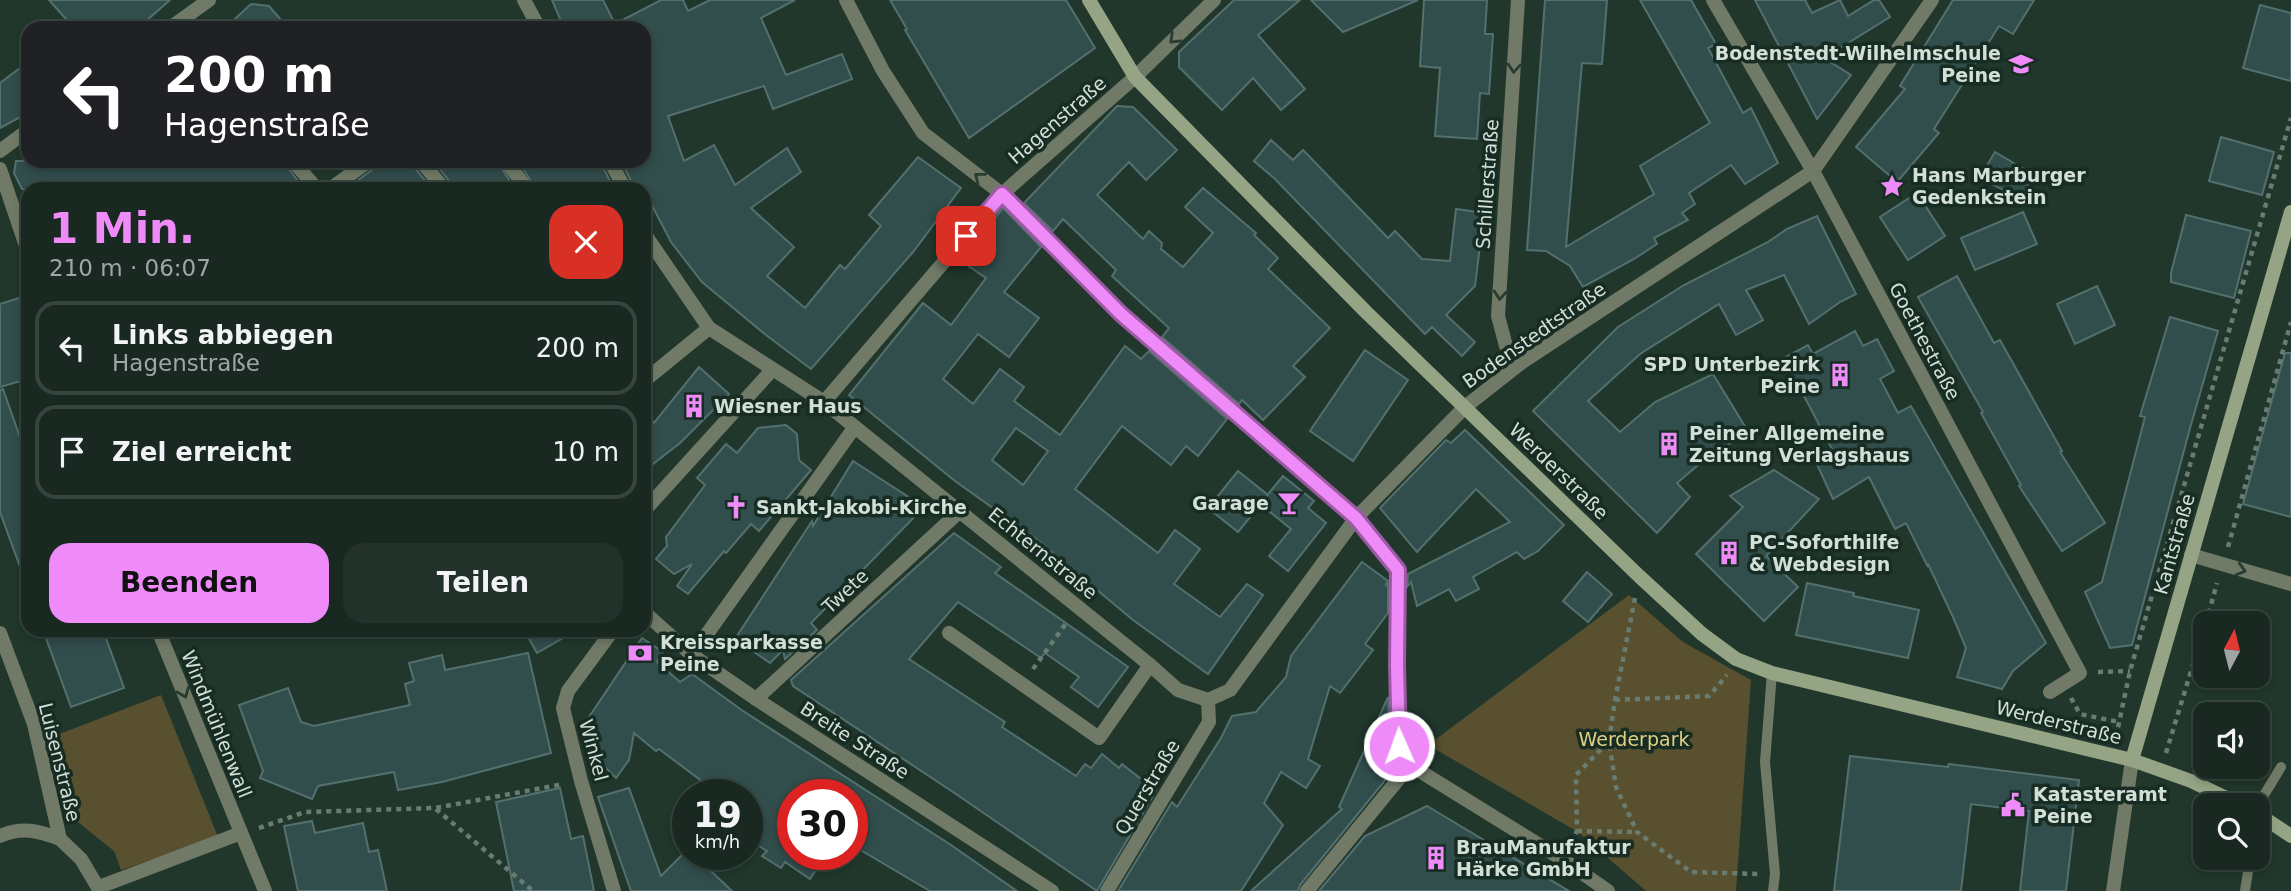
<!DOCTYPE html>
<html lang="de">
<meta charset="utf-8">
<style>
body{margin:0;font-family:"DejaVu Sans",sans-serif;background:#22312a;color:#f1f3f6;height:100vh;display:flex;flex-direction:column;font-size:26px;white-space:nowrap}
*{box-sizing:border-box;margin:0}
p{font-size:23px;color:#9fa6a5}
.icon{flex:none;width:38px;height:38px;fill:none;stroke:currentColor;stroke-width:2;stroke-linecap:round;stroke-linejoin:round}
.map{position:relative;flex:1;overflow:hidden}
.panel{position:absolute;left:21px;top:182px;width:630px;height:455px;display:flex;flex-direction:column;background:#192921;border-radius:21px;box-shadow:0 4px 10px #0003,0 0 0 2px #37453f}
.panel>*{flex:none}
.banner{position:absolute;left:21px;top:21px;width:630px;height:147px;border-radius:21px;box-shadow:0 4px 10px #0003,0 0 0 2px #37453f;background:#202124;color:#fff;overflow:hidden}
.needle{width:46px;rotate:7deg}
.tools{position:absolute;left:2193px;top:611px;display:grid;gap:14px}
.tools a{display:grid;place-items:center;width:77px;height:77px;border-radius:14px;background:#192921;box-shadow:0 4px 10px #0003,0 0 0 2px #37453f;font-size:35px}
.speed{position:absolute;left:672px;top:779px;display:flex;gap:14px;font-size:35px;font-weight:700;text-align:center}
.speed>*{display:grid;place-content:center;width:91px;height:91px;border-radius:50%;background:#192921;box-shadow:0 4px 10px #0003,0 0 0 2px #37453f;line-height:1}
.speed small{font-size:18px;font-weight:400}
.speed .limit{border:10px solid #d22;background:#fff;color:#111}
.pin{position:absolute;display:grid;place-items:center;width:60px;height:60px;color:#fff;margin:-30px;border-radius:14px;box-shadow:0 4px 10px #0006}
.me{position:absolute;width:77px;margin:-38px;rotate:358deg;stroke-linejoin:round;filter:drop-shadow(0 0 5px #0008)}
.turn{display:flex;align-items:center;gap:24px;height:147px;padding:0 28px;font-size:32px}
.turn .icon{width:91px;height:91px;stroke-width:2.5}
.turn b{display:block;font-size:49px;line-height:60px}
.round{display:grid;place-items:center;flex:none;width:74px;height:74px;border-radius:21px;background:#22312a}
.headline{display:flex;align-items:center;justify-content:space-between;height:119px;padding:0 28px}
h1{font-size:42px;font-weight:700;line-height:52px;color:#ee8bf8}
.action{display:flex;gap:14px;margin-top:auto;padding:14px 28px}
.action a{flex:1;height:80px;border-radius:21px;background:#ee8bf8;color:#111;font-size:28px;font-weight:700;line-height:80px;text-align:center}
.action a+a{background:#22312a;color:#f1f3f6}
ul{padding:0;list-style:none}
li{display:flex;align-items:center;gap:21px;height:94px;margin:0 14px 10px;padding:0 14px;border:4px solid #37453f;border-radius:21px}
li div{flex:1}
li b{display:block;font-size:26px}
li em{font-style:normal}
.map>svg:first-child{display:block}
.green{fill:#58502e}
.building{fill:#314d4c;stroke:#53706f;stroke-width:2;fill-rule:evenodd}
.lines{fill:none;stroke-linecap:round;stroke-linejoin:round}
.path{stroke:#697c72;stroke-width:4.5;stroke-dasharray:5 5;stroke-linecap:butt}
.lane{stroke:#717a67;stroke-width:10}
.street{stroke:#717a67;stroke-width:14}
.secondary{stroke:#95a485;stroke-width:14}
.oneway{stroke:#293c30}
.route-casing{stroke:#9b5aa1;stroke-width:18}
.route{stroke:#ee8bf8;stroke-width:12}
.labels{text-anchor:middle;stroke-width:7;stroke-linejoin:round;paint-order:stroke}
.poi-label{font-size:19px;font-weight:bold;fill:#d3e0d9;stroke:#172c22;text-anchor:start}
.street-label{font-size:19px;fill:#d3e0d9;stroke:#172c22}
.park-label{font-size:19px;fill:#e1cf82;stroke:#172c22}
</style>
<div class="map">
<svg width="2291" height="891" viewBox="0 0 2291 891">
<rect width="100%" height="100%" fill="#21372c"/>
<g class="green">
<polygon points="1629,595 1683,642 1751,680 1736,891 1646,891 1578,832 1428,745"/>
<polygon points="161,695 218,837 121,870 114,851 74,819 49,738"/>
</g>
<g class="building">
<polygon points="49,0 170,0 138,28 74,28"/>
<polygon points="552,0 603,0 615,24 661,0 683,0 688,11 710,0 795,0 761,18 786,75 842,54 852,79 773,109 764,86 668,116 684,161 714,145 735,185 787,148 801,172 751,208 794,247 767,276 805,308 840,265 845,269 881,226 869,215 918,157 961,188 913,252 811,369 766,335 702,282 671,242 642,186 635,189 621,161 644,161 644,28 564,28"/>
<polygon points="890,0 1066,0 1095,48 969,138 905,30 907,29"/>
<polygon points="1234,0 1300,0 1258,35 1305,89 1281,110 1253,78 1222,110 1179,67 1179,52"/>
<polygon points="1311,0 1418,0 1343,32"/>
<polygon points="1424,0 1487,0 1485,34 1493,34 1489,94 1480,93 1477,139 1435,136 1440,68 1420,66"/>
<polygon points="1545,0 1607,0 1602,64 1582,63 1566,247 1654,194 1640,166 1710,123 1640,0 1691,0 1716,44 1708,48 1743,113 1751,108 1778,163 1745,184 1731,165 1689,193 1695,204 1682,213 1688,220 1654,238 1657,244 1634,259 1583,287 1570,266 1546,251 1527,250"/>
<polygon points="1755,0 1805,0 1812,13 1840,0 1848,16 1874,0 1879,0 1890,17 1824,58 1851,75 1817,119"/>
<polygon points="1953,0 2034,0 2013,34 1999,26 1934,129 1939,133 1897,182 1856,147 1905,89 1900,86"/>
<polygon points="251,4 269,6 288,28 225,28"/>
<polygon points="2260,5 2291,13 2291,81 2243,68"/>
<polygon points="28,62 28,113 0,128 0,83"/>
<polygon points="1117,106 1133,107 1177,150 1146,180 1129,162 1097,195 1143,239 1149,231 1162,243 1161,249 1183,267 1213,233 1185,207 1203,188 1256,233 1254,235 1278,258 1268,269 1330,328 1293,366 1305,377 1263,420 1242,400 1239,404 1162,337 1169,328 1112,276 1116,270 1063,219 1053,231 1024,203"/>
<polygon points="2221,137 2274,152 2262,195 2209,181"/>
<polygon points="1271,140 1293,160 1303,150 1388,238 1395,231 1422,259 1450,261 1456,209 1484,213 1475,286 1446,315 1475,342 1462,356 1432,327 1425,334 1275,179 1254,161"/>
<polygon points="1995,152 2034,175 2020,200 1980,177"/>
<polygon points="16,161 283,161 304,189 22,189 14,173"/>
<polygon points="384,161 412,161 414,167 432,189 346,189"/>
<polygon points="433,161 497,161 515,189 453,189 451,183"/>
<polygon points="518,161 600,161 614,189 536,189"/>
<polygon points="1917,193 1945,236 1908,260 1880,217"/>
<path d="M1003,208L1041,247L1004,292L1039,318L1009,357L978,334L943,379L973,404L1000,369L1024,387L1014,401L1060,435L1125,346L1141,359L1149,351L1227,419L1198,456L1186,446L1171,465L1122,426L1075,489L1158,553L1175,530L1200,549L1174,584L1220,617L1247,584L1263,595L1208,674L1133,620L1035,538L955,481L849,395L923,303L951,325L986,278L961,261ZM1016,428L1048,451L1023,485L992,460Z"/>
<polygon points="2023,212 2037,244 1975,270 1961,238"/>
<polygon points="2186,215 2251,231 2234,298 2171,282 2171,273"/>
<polygon points="1817,216 1856,294 1840,302 1809,324 1784,275 1746,290 1763,320 1736,335 1719,304 1640,354 1588,401 1620,432 1655,402 1713,374 1749,433 1711,454 1677,483 1690,497 1657,533 1533,411 1618,327 1684,285 1768,242 1787,229"/>
<polygon points="1957,276 1994,343 2000,340 2062,451 2060,452 2105,523 2062,551 2019,486 2021,485 1981,413 1983,412 1918,297"/>
<polygon points="2097,286 2115,325 2075,344 2057,304"/>
<polygon points="28,295 28,379 0,387 0,304"/>
<polygon points="2170,317 2218,331 2190,428 2132,645 2110,648 2085,592 2102,582 2145,417 2140,416"/>
<polygon points="1855,331 1863,346 1877,339 1894,371 1880,379 1898,413 1911,406 2046,643 2013,671 2002,689 1957,677 1966,648 1953,617 1928,564 1928,567 1906,523 1895,529 1869,477 1833,499 1815,460 1833,451 1784,358 1808,345 1813,354"/>
<polygon points="1365,350 1408,380 1353,461 1310,431"/>
<polygon points="2285,353 2291,353 2291,517 2243,504"/>
<polygon points="699,367 729,394 680,443 644,471 644,411 654,423"/>
<polygon points="3,389 28,460 28,582 26,583 0,512 0,390"/>
<polygon points="786,425 797,434 799,460 811,470 759,531 751,524 726,553 724,551 688,594 677,586 692,564 674,574 656,559 667,546 666,537 705,485 697,478 726,444 737,453 758,428"/>
<polygon points="1465,430 1564,525 1538,551 1524,559 1517,552 1473,577 1479,589 1456,601 1449,589 1417,606 1411,582 1407,587 1408,574 1510,522 1476,489 1417,552 1380,508 1446,440 1451,443"/>
<polygon points="853,461 924,507 811,623 817,630 785,659 783,650 770,663 735,639 812,521 813,526"/>
<polygon points="1774,470 1819,499 1766,556 1798,587 1764,621 1696,554 1743,507 1730,496"/>
<polygon points="1238,471 1268,495 1238,532 1208,508"/>
<polygon points="1283,476 1314,501 1308,508 1326,523 1288,571 1269,556 1291,529 1260,504"/>
<polygon points="954,533 1001,567 995,573 1128,667 1098,707 1071,687 1079,677 1045,653 1041,658 958,602 909,659 1005,722 1002,727 1076,776 1085,764 1091,768 1102,754 1119,768 1122,764 1156,791 1097,891 956,794 793,686 791,680"/>
<polygon points="1362,562 1388,581 1385,586 1388,584 1388,613 1365,644 1373,650 1340,693 1330,686 1308,759 1320,766 1306,788 1281,772 1264,803 1283,825 1241,891 1118,891 1172,802 1177,807 1221,738 1232,716 1256,712 1286,677 1291,656"/>
<polygon points="1587,572 1612,594 1588,622 1563,601"/>
<polygon points="1807,583 1854,593 1853,596 1919,610 1908,658 1796,635"/>
<polygon points="43,630 103,630 124,688 71,707"/>
<polygon points="524,630 577,630 537,653"/>
<polygon points="642,638 663,652 657,662 680,682 692,674 743,711 951,845 1017,891 930,891 852,845 852,794 793,794 793,854 826,854 810,879 785,862 781,868 762,856 767,851 747,839 747,794 719,794 659,749 656,751 634,733 629,760 616,778 600,762 598,748 585,723"/>
<polygon points="528,653 551,753 442,782 398,790 394,772 318,786 312,799 260,778 263,771 239,705 288,688 301,722 314,726 410,705 405,684 414,681 409,663 442,655 445,670"/>
<polygon points="1388,697 1389,746 1392,753 1386,778 1383,783 1300,885 1298,891 1251,891 1342,809 1339,807"/>
<polygon points="1850,756 1948,767 1949,764 2079,780 2066,891 2020,891 2029,811 1971,804 1961,891 1834,891"/>
<polygon points="560,788 571,839 583,836 594,891 514,891 496,802"/>
<polygon points="629,788 661,876 688,849 688,854 693,854 732,891 631,891 598,797"/>
<polygon points="1427,806 1569,891 1319,891 1365,836"/>
<polygon points="312,821 315,833 363,823 369,852 378,850 387,891 298,891 284,826"/>
</g>
<g class="lines">
<g class="path">
<polyline points="2228,547 2291,322"/>
<polyline points="1635,598 1615,700 1609,741 1616,787 1637,832 1691,872 1759,874"/>
<polyline points="2206,623 2217,583"/>
<polyline points="1033,669 1067,622"/>
<polyline points="2098,672 2130,671"/>
<polyline points="2071,698 2080,714 2119,722"/>
<polyline points="1615,700 1709,696 1727,675"/>
<polyline points="2116,737 2130,671 2291,118"/>
<polyline points="2166,753 2205,625"/>
<polyline points="436,809 533,891"/>
<polyline points="259,828 305,812 435,808 564,784"/>
<polyline points="1577,831 1637,832"/>
<polyline points="1571,843 1577,831 1576,775 1609,741"/>
</g>
<g class="lane">
<polyline points="1772,673 1765,762 1775,874 1773,891"/>
<polyline points="2258,805 2281,767"/>
<polyline points="2258,838 2268,820"/>
<polyline points="2245,891 2250,858"/>
</g>
<g class="street">
<polyline points="524,0 539,28"/>
<polyline points="846,0 883,71 923,133 1002,194 1121,314 1356,518 1398,570 1397,665 1399,746 1410,765 1562,859 1608,891"/>
<polyline points="1518,0 1498,316 1506,346 1521,363"/>
<polyline points="1713,0 1813,171 2080,673 2050,692"/>
<polyline points="170,28 209,0"/>
<polyline points="0,151 28,130"/>
<polyline points="293,161 317,189"/>
<polyline points="421,161 444,189"/>
<polyline points="506,161 527,189"/>
<polyline points="610,161 625,189"/>
<polyline points="0,169 28,252"/>
<polyline points="330,189 369,161"/>
<polyline points="644,233 709,328 824,402 1150,665 1178,690 1208,700"/>
<polyline points="644,381 709,328"/>
<polyline points="824,402 1002,194 1135,77 1214,0"/>
<polyline points="644,511 772,370"/>
<polyline points="2191,555 2291,584"/>
<polyline points="644,612 692,655 756,699 1052,891"/>
<polyline points="158,630 265,891"/>
<polyline points="613,630 568,691 563,708 581,781 614,891"/>
<polyline points="0,633 34,724 60,839 81,859 100,891"/>
<polyline points="949,633 1099,738 1150,665"/>
<polyline points="692,655 854,428"/>
<polyline points="756,699 960,511"/>
<polyline points="1208,700 1230,690 1356,518 1465,407 1521,363 1813,171 1932,0"/>
<path d="M0,836C22,826 39,831 60,839"/>
<polyline points="99,887 241,833"/>
<polyline points="1107,891 1209,722 1208,700"/>
<polyline points="1307,891 1410,765"/>
<polyline points="2113,891 2132,760"/>
</g>
<g class="secondary">
<polyline points="1089,0 1135,77 1365,311 1639,576 1702,634 1736,659 1772,673 2132,760 2191,781 2241,805"/>
<polyline points="2132,760 2291,212"/>
<polyline points="2258,814 2291,836"/>
</g>
</g>
<defs><path id="oneway-chevron" d="M-2-3.5L2.5 0L-2 3.5" fill="none" stroke-width="1.6" stroke-linecap="round" stroke-linejoin="round" transform="scale(1.75)"/></defs>
<g class="oneway">
<use href="#oneway-chevron" transform="translate(1174 39) rotate(136)"/>
<use href="#oneway-chevron" transform="translate(1514 68) rotate(94)"/>
<use href="#oneway-chevron" transform="translate(979 177) rotate(-142)"/>
<use href="#oneway-chevron" transform="translate(1500 295) rotate(94)"/>
<use href="#oneway-chevron" transform="translate(2241 570) rotate(16)"/>
<use href="#oneway-chevron" transform="translate(184 693) rotate(68)"/>
</g>
<g class="lines">
<g class="route-casing">
<polyline id="route" points="966,236 1002,194 1121,314 1356,518 1398,570 1397,665 1399,746"/>
</g>
<use href="#route" class="route"/>
</g>
<defs>
<g id="school-bare" transform="scale(1.89)"><path d="M0-5L7-2L0 1L-7-2ZM-4 1L0 2.5L4 1V4Q0 6-4 4Z" fill="#ee8bf8" stroke="#172c22" stroke-width="2.5" paint-order="stroke"/></g>
<g id="sight-bare" transform="scale(1.89)"><path d="M0-6L1.8-2.2L6-1.7L2.9 1.2L3.7 5.4L0 3.3L-3.7 5.4L-2.9 1.2L-6-1.7L-1.8-2.2Z" fill="#ee8bf8" stroke="#172c22" stroke-width="2.5" paint-order="stroke"/></g>
<g id="building-bare" transform="scale(1.89)"><path d="M-4-6H4V6H1V3H-1V6H-4ZM-2.5-4.3h1.7v1.8h-1.7ZM.8-4.3h1.7v1.8H.8ZM-2.5-1h1.7V.8h-1.7ZM.8-1h1.7V.8H.8Z" fill="#ee8bf8" stroke="#172c22" stroke-width="2.5" paint-order="stroke"/></g>
<g id="bar-bare" transform="scale(1.89)"><path d="M-6-5H6L.8 .8V4.5H3.5V6h-7V4.5H-.8V.8Z" fill="#ee8bf8" stroke="#172c22" stroke-width="2.5" paint-order="stroke"/></g>
<g id="church-bare" transform="scale(1.89)"><path d="M-1.2-6h2.4v3.5h3.3v2.4h-3.3V6h-2.4V-.1h-3.3v-2.4h3.3Z" fill="#ee8bf8" stroke="#172c22" stroke-width="2.5" paint-order="stroke"/></g>
<g id="bank-bare" transform="scale(1.89)"><path d="M-6-4H6V4H-6ZM0-2.3a2.3 2.3 0 1 0 0 4.6a2.3 2.3 0 1 0 0-4.6Z" fill="#ee8bf8" stroke="#172c22" stroke-width="2.5" paint-order="stroke"/></g>
<g id="civic-bare" transform="scale(1.89)"><path d="M-.6-6.5H3V-4.5H.6V-3L4-1V1h2V6H-6V1h2V-1L-.6-3ZM-1.2 2.5V6h2.4V2.5Z" fill="#ee8bf8" stroke="#172c22" stroke-width="2.5" paint-order="stroke"/></g>
</defs>
<g fill-rule="evenodd">
<use href="#school-bare" x="2021" y="64"/>
<use href="#sight-bare" x="1892" y="186"/>
<use href="#building-bare" x="1840" y="375"/>
<use href="#building-bare" x="694" y="406"/>
<use href="#building-bare" x="1669" y="444"/>
<use href="#bar-bare" x="1289" y="503"/>
<use href="#church-bare" x="736" y="507"/>
<use href="#building-bare" x="1729" y="553"/>
<use href="#bank-bare" x="640" y="653"/>
<use href="#civic-bare" x="2013" y="805"/>
<use href="#building-bare" x="1436" y="858"/>
</g>
<g class="labels">
<g class="poi-label">
<text x="2001" y="60" text-anchor="end">Bodenstedt-Wilhelmschule<tspan x="2001" dy="22">Peine</tspan></text>
<text x="1912" y="182">Hans Marburger<tspan x="1912" dy="22">Gedenkstein</tspan></text>
<text x="1820" y="371" text-anchor="end">SPD Unterbezirk<tspan x="1820" dy="22">Peine</tspan></text>
<text x="714" y="413">Wiesner Haus</text>
<text x="1689" y="440">Peiner Allgemeine<tspan x="1689" dy="22">Zeitung Verlagshaus</tspan></text>
<text x="1269" y="510" text-anchor="end">Garage</text>
<text x="756" y="514">Sankt-Jakobi-Kirche</text>
<text x="1749" y="549">PC-Soforthilfe<tspan x="1749" dy="22">&amp; Webdesign</tspan></text>
<text x="660" y="649">Kreissparkasse<tspan x="660" dy="22">Peine</tspan></text>
<text x="2033" y="801">Katasteramt<tspan x="2033" dy="22">Peine</tspan></text>
<text x="1456" y="854">BrauManufaktur<tspan x="1456" dy="22">Härke GmbH</tspan></text>
</g>
<g class="street-label">
<text transform="translate(1057 120) rotate(-41)" y="7">Hagenstraße</text>
<text transform="translate(1487 184) rotate(-86)" y="7">Schillerstraße</text>
<text transform="translate(1534 335) rotate(-35)" y="7">Bodenstedtstraße</text>
<text transform="translate(1925 341) rotate(62)" y="7">Goethestraße</text>
<text transform="translate(1559 471) rotate(44)" y="7">Werderstraße</text>
<text transform="translate(2174 544) rotate(-74)" y="7">Kantstraße</text>
<text transform="translate(1043 553) rotate(39)" y="7">Echternstraße</text>
<text transform="translate(845 591) rotate(-43)" y="7">Twete</text>
<text transform="translate(2059 722) rotate(14)" y="7">Werderstraße</text>
<text transform="translate(217 724) rotate(68)" y="7">Windmühlenwall</text>
<text transform="translate(855 740) rotate(33)" y="7">Breite Straße</text>
<text transform="translate(594 750) rotate(75)" y="7">Winkel</text>
<text transform="translate(60 762) rotate(76)" y="7">Luisenstraße</text>
<text transform="translate(1147 787) rotate(-59)" y="7">Querstraße</text>
</g>
<g class="park-label">
<text x="1634" y="746">Werderpark</text>
</g>
</g>
</svg>
<div class="tools">
<a><svg class="needle" viewBox="-14 -14 28 28"><path d="M0-13l5 13h-10z" fill="#e53935"/><path d="M0 13l5-13h-10z" fill="#9fa6a5"/></svg></a>
<a><svg class="icon" aria-label="sound" viewBox="0 0 24 24"><path d="M4 9h4l5-4v14l-5-4H4zM17 9q2 3 0 6"/></svg></a>
<a><svg class="icon" aria-label="search" viewBox="0 0 24 24"><circle cx="10" cy="10" r="6"/><path d="M15 15l6 6"/></svg></a>
</div>
<div class="speed"><div>19<small>km/h</small></div><div class="limit">30</div></div>
<div class="pin" style="left:966px;top:236px;background:#d93025"><svg class="icon" aria-label="arrive" viewBox="0 0 24 24"><path d="M6 21V4h12l-3 4 3 4H6"/></svg></div>
<svg class="me" style="left:1399px;top:746px" viewBox="-20 -20 40 40"><circle r="17" fill="#ee8bf8" stroke="#fff" stroke-width="3"/><path d="M0-11L8 9 0 5-8 9z" fill="#fff"/></svg>
<div class="banner">
<div class="turn"><svg class="icon" aria-label="left" viewBox="0 0 24 24"><path d="M17 20v-9H6M10 6l-5 5 5 5"/></svg><div><b>200 m</b>Hagenstraße</div></div>
</div>
<section class="panel">
<div class="headline"><div><h1>1 Min.</h1><p>210 m · 06:07</p></div><a class="round" style="background:#d93025;color:#fff"><svg class="icon" aria-label="close" viewBox="0 0 24 24"><path d="M6 6l12 12M18 6L6 18"/></svg></a></div>
<ul>
<li><svg class="icon" aria-label="left" viewBox="0 0 24 24"><path d="M17 20v-9H6M10 6l-5 5 5 5"/></svg><div><b>Links abbiegen</b><p>Hagenstraße</p></div><em>200 m</em></li>
<li><svg class="icon" aria-label="arrive" viewBox="0 0 24 24"><path d="M6 21V4h12l-3 4 3 4H6"/></svg><div><b>Ziel erreicht</b></div><em>10 m</em></li>
</ul>
<div class="action"><a>Beenden</a><a>Teilen</a></div>
</section>
</div>
